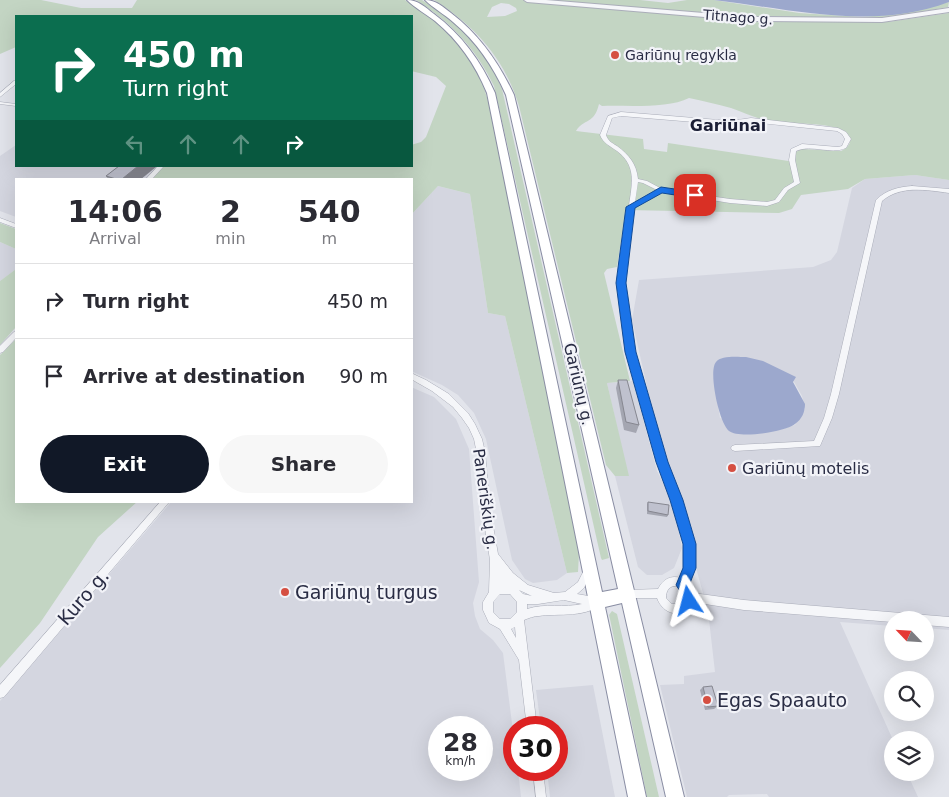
<!DOCTYPE html>
<meta charset="utf-8">
<style>
body{margin:0;font-family:"DejaVu Sans",sans-serif;background:#f7f7f7;color:#2b2b33;height:100vh;display:flex;flex-direction:column;font-size:19px;white-space:nowrap}
*{box-sizing:border-box;margin:0}
p{font-size:16px;color:#7c7c81}
.icon{flex:none;width:28px;height:28px;fill:none;stroke:currentColor;stroke-width:2;stroke-linecap:round;stroke-linejoin:round}
.map{position:relative;flex:1;overflow:hidden}
.details{position:absolute;left:15px;top:178px;width:398px;height:325px;display:flex;flex-direction:column;background:#fff;border-radius:0px;box-shadow:0 5px 20px #0002}
.details>*{flex:none}
.guide{position:absolute;left:15px;top:15px;width:398px;height:152px;border-radius:0px;box-shadow:0 5px 20px #0002;background:#0b6e4f;color:#fff;overflow:hidden}
.needle{width:32px;rotate:295deg}
.fabs{position:absolute;left:884px;top:611px;display:grid;gap:10px}
.fabs a{display:grid;place-items:center;width:50px;height:50px;border-radius:50%;background:#fff;box-shadow:0 5px 20px #0002;font-size:25px}
.speed{position:absolute;left:428px;top:716px;display:flex;gap:10px;font-size:25px;font-weight:700;text-align:center}
.speed>*{display:grid;place-content:center;width:65px;height:65px;border-radius:50%;background:#fff;box-shadow:0 5px 20px #0002;line-height:1}
.speed small{font-size:12px;font-weight:400}
.speed .limit{border:8px solid #d22;background:#fff;color:#111}
.pin{position:absolute;display:grid;place-items:center;width:42px;height:42px;color:#fff;margin:-21px;border-radius:10px;box-shadow:0 2px 8px #0006}
.me{position:absolute;width:55px;margin:-28px;rotate:351deg;stroke-linejoin:round;filter:drop-shadow(0 0 4px #0008)}
.turn{display:flex;align-items:center;gap:18px;height:105px;padding:0 25px;font-size:22px}
.turn .icon{width:65px;height:65px;stroke-width:2.5}
.turn b{display:block;font-size:35px;line-height:42px}
.lanes{display:flex;align-items:center;height:48px;padding:0 25px;background:#0003;justify-content:center;gap:25px;direction:ltr}
.lanes .off{opacity:.35}
.eta{display:flex;justify-content:space-evenly;align-items:center;height:85px;text-align:center}
.eta b{font-size:30px;font-weight:700;line-height:35px}
.cta{display:flex;gap:10px;margin-top:auto;padding:10px 25px}
.cta a{flex:1;height:58px;border-radius:30px;background:#111827;color:#fff;font-size:20px;font-weight:700;line-height:58px;text-align:center}
.cta a+a{background:#f7f7f7;color:#2b2b33}
ul{padding:0;list-style:none}
li{display:flex;align-items:center;gap:15px;height:75px;padding:0 25px;border-top:1px solid #e1e1e2}
li div{flex:1}
li b{display:block;font-size:19px}
li em{font-style:normal}
.map>svg:first-child{display:block}
.built{fill:#d4d6e0;fill-rule:evenodd}
.green{fill:#c3d5c3;fill-rule:evenodd}
.water{fill:#9ca8cd}
.lines{fill:none;stroke-linecap:round;stroke-linejoin:round}
.minor-casing{stroke:#aaadb9;stroke-width:1}
.tertiary-casing{stroke:#aaadb9;stroke-width:2}
.trunk-casing{stroke:#898da3;stroke-width:2}
.minor{fill:#f5f6f9;fill-rule:evenodd}
.tertiary{fill:#f5f6f9;fill-rule:evenodd}
.trunk{fill:#fff;fill-rule:evenodd}
.wall{fill:#a4a6b1}
.shaded-wall{fill:#868790}
.building{fill:#bfc1ce;stroke:#868790}
.route{fill:#1a73e8;stroke:#114b97}
.poi-dot{fill:#d54f42;stroke:#f2f3f8;stroke-width:2}
.labels{text-anchor:middle;stroke-width:4.5;stroke-linejoin:round;paint-order:stroke}
.far-street-label{font-size:14px;fill:#292c44;stroke:#f2f3f8}
.far-poi-label{font-size:14px;fill:#292c44;stroke:#f2f3f8;text-anchor:start}
.far-quarter-label{font-size:16px;font-weight:bold;fill:#1b1e35;stroke:#f2f3f8}
.street-label{font-size:16px;fill:#292c44;stroke:#f2f3f8}
.poi-label{font-size:16px;fill:#292c44;stroke:#f2f3f8;text-anchor:start}
.near-poi-label{font-size:19px;fill:#292c44;stroke:#f2f3f8;text-anchor:start}
.near-street-label{font-size:19px;fill:#292c44;stroke:#f2f3f8}
</style>
<div class="map">
<svg width="949" height="797" viewBox="0 0 949 797">
<rect width="100%" height="100%" fill="#e2e4eb"/>
<g class="built">
<polygon points="16,145 16,166 163,166 152,179 16,179 16,217 0,211 0,156"/>
<path d="M915,175L949,180V630L925,628V620H892V626L840,622L893,740L892,772L907,773L918,797H769L767,794L729,795L727,797H687L660,685L684,684V676L715,672L708,611L654,418L632,320L639,280L813,267L831,260L837,252L852,188L865,179ZM714,366L793,380L802,396L805,409L795,425L778,430L763,433L720,418L715,387Z"/>
<polygon points="438,186 470,194 488,313 505,316 567,573 557,580 533,583 525,579 512,560 486,439 474,413 458,395 442,385 411,371 411,215"/>
<polygon points="0,242 16,249 16,269 0,281"/>
<polygon points="633,381 657,471 673,502 682,548 674,568 662,575 647,575 638,567 615,476 628,476 607,383"/>
<path d="M411,387L434,397L456,419L469,449L479,582L473,603L475,616L480,629L493,640L503,653L514,739V770H518L521,797H0V701L172,501H411ZM439,728H481V770H439Z"/>
<polygon points="593,685 615,797 550,797 547,770 556,770 556,728 541,727 536,690"/>
</g>
<g class="green">
<polygon points="0,0 41,0 81,8 132,8 137,0 405,0 438,23 468,56 481,78 492,114 579,554 578,572 567,573 505,316 488,313 470,194 438,186 411,215 411,179 152,179 163,166 411,166 411,145 421,142 426,137 446,86 436,77 411,71 411,16 16,16 16,47 0,54"/>
<path d="M416,0H422C458,22 486,50 502,89L609,558L602,560L601,558L494,86C476,49 451,22 416,0Z"/>
<path d="M434,0H640L668,3L687,0H714L799,13L862,17L899,14L949,2L948,7L880,19L715,15L716,18L739,20L888,22L949,13V180L915,175L865,179L848,189L801,195L792,209L779,213L626,210L617,267L607,269L604,273L630,381L607,383L629,476H615L606,465L519,106C505,59 475,26 434,0ZM501,3L509,4L516,8L517,11L505,16L487,17L492,7ZM689,98C703,101 717,104 731,108C743,112 755,118 768,121C789,125 825,121 844,131C854,137 851,147 841,151L801,149L796,152L795,162L668,143L667,152L644,149L643,139L576,131C584,118 594,125 599,104L602,106C627,105 668,109 689,98Z"/>
<polygon points="0,223 16,229 16,249 0,242"/>
<polygon points="16,269 16,327 0,345 0,281"/>
<polygon points="16,339 16,501 138,501 98,537 40,623 0,668 0,355"/>
<polygon points="612,611 617,614 659,797 647,797 610,619 609,615"/>
</g>
<g class="water">
<path d="M714,0H949V2C872,31 792,9 714,0Z"/>
<path d="M746,357L763,361L796,377L793,382L805,404C805,412 802,419 795,424C785,432 739,439 729,431C719,423 708,371 716,362C721,355 738,357 746,357Z"/>
</g>
<g class="lines">
<g class="minor-casing">
<g id="minor">
<polygon points="14,81 16,81 16,84 0,97 0,93"/>
<polygon points="0,102 16,104 16,106 0,104"/>
<path d="M621,112L731,121L751,118L838,128L846,132L851,139L846,148C830,155 812,144 796,151L795,160L800,183L788,190L779,202L767,206L730,203L662,192L634,207L624,283L625,301L634,352L666,462L681,500L693,544V568L688,583L693,593L744,600L949,617V627L925,625V620H892V622L744,610L692,602C683,620 663,615 657,598H628L625,597L623,594L625,591L628,590L658,589C663,579 671,575 681,578L685,568V544L673,500L658,462L626,352L619,301L618,283L628,208L627,207L629,205C632,184 637,166 617,151C610,146 603,143 600,135L608,116ZM621,116L731,125L751,122L837,131L842,134L845,139L842,146L838,147L802,144L791,149L789,160L794,182L784,188L775,200L767,202L730,199L662,189L647,181L638,179C636,163 629,155 617,146C612,143 608,141 606,135L612,118ZM638,182L643,183L657,190L635,202ZM674,586L679,587L684,592V599L678,604H672L666,598C666,592 668,587 674,586Z"/>
<polygon points="158,166 164,166 152,179 146,179"/>
<path d="M912,186L949,189V193C926,190 901,185 882,201L839,394L832,418L820,446L735,451L732,450L731,448L732,446L735,445L814,441L824,418L831,394L876,200C886,190 898,187 912,186Z"/>
<polygon points="0,218 16,224 16,228 0,222"/>
<polygon points="14,332 16,332 16,338 3,352 0,353 0,346"/>
<path d="M411,373L426,380L449,394L468,413L475,424L482,439L485,452L490,509L498,554L513,573L528,585L554,593L565,592L578,582L585,568L588,567L591,568L592,571L584,588L577,594L600,598L602,601C592,619 555,613 539,616C534,616 529,618 524,620L537,728H527L519,660L500,629L489,623L483,610V602L489,592L490,560L482,509L478,459L474,439L469,428L462,418L453,407L432,391L411,379ZM519,590L532,596L523,594ZM500,594H510L517,602V612L510,619H500L493,612V602ZM564,600L582,604C564,608 545,603 527,609V604H538ZM515,627L516,638L511,629Z"/>
<polygon points="161,501 170,501 4,697 0,698 0,685"/>
<polygon points="533,770 543,770 546,797 536,797"/>
</g>
</g>
<g class="tertiary-casing">
<polygon id="tertiary" points="524,0 546,0 752,17 882,18 949,8 949,12 882,22 752,21 527,2"/>
</g>
<g class="trunk-casing">
<path id="trunk" d="M407,0C418,0 425,7 434,14C462,35 481,61 495,93L602,592L618,589L506,95C493,66 477,42 453,22C444,14 433,8 425,0C436,0 443,7 451,13C480,35 499,63 514,95L684,797H666L622,603L605,607L646,797H628L487,93C475,64 459,41 435,21C426,14 415,8 407,0Z"/>
</g>
<use href="#minor" class="minor"/>
<use href="#tertiary" class="tertiary"/>
<use href="#trunk" class="trunk"/>
</g>
<g class="wall">
<polygon points="119,166 157,166 141,179 108,179 106,176"/>
<polygon points="618,380 639,425 636,433 624,430 616,388"/>
<polygon points="648,502 668,515 667,517 647,514 647,504"/>
<polygon points="703,687 718,706 714,709 705,710 700,690"/>
</g>
<polygon class="shaded-wall" points="138,166 157,166 141,179 122,179"/>
<g class="building">
<polygon points="119,166 138,166 122,179 116,179 106,176"/>
<polygon points="618,380 627,380 639,425 626,422"/>
<polygon points="648,502 669,505 668,515 648,511"/>
<polygon points="712,686 718,706 708,707 703,687"/>
</g>
<path class="route" d="M661,187L695,192L699,195L695,198L662,193L635,208L626,283L636,352L668,462L683,500L696,544V568L690,583C696,591 697,597 694,606L689,608L684,606L682,594L676,585L683,568V544L670,500L656,462L625,352L616,283L626,207Z"/>
<g class="poi-dot">
<circle cx="615" cy="55" r="5"/>
<circle cx="732" cy="468" r="5"/>
<circle cx="285" cy="592" r="5"/>
<circle cx="707" cy="700" r="5"/>
</g>
<g class="labels">
<g class="far-street-label">
<text transform="translate(738 17) rotate(4)" y="5">Titnago g.</text>
</g>
<g class="far-poi-label">
<text x="625" y="60">Gariūnų regykla</text>
</g>
<g class="far-quarter-label">
<text x="728" y="131">Gariūnai</text>
</g>
<g class="street-label">
<text transform="translate(579 384) rotate(77)" y="6">Gariūnų g.</text>
<text transform="translate(486 499) rotate(82)" y="6">Paneriškių g.</text>
</g>
<g class="poi-label">
<text x="742" y="474">Gariūnų motelis</text>
</g>
<g class="near-poi-label">
<text x="295" y="599">Gariūnų turgus</text>
<text x="717" y="707">Egas Spaauto</text>
</g>
<g class="near-street-label">
<text transform="translate(83 597) rotate(-49)" y="7">Kuro g.</text>
</g>
</g>
</svg>
<div class="fabs">
<a><svg class="needle" viewBox="-14 -14 28 28"><path d="M0-13l5 13h-10z" fill="#e53935"/><path d="M0 13l5-13h-10z" fill="#7c7c81"/></svg></a>
<a><svg class="icon" aria-label="search" viewBox="0 0 24 24"><circle cx="10" cy="10" r="6"/><path d="M15 15l6 6"/></svg></a>
<a><svg class="icon" aria-label="layers" viewBox="0 0 24 24"><path d="M12 4l9 5-9 5-9-5zM3 14l9 5 9-5"/></svg></a>
</div>
<div class="speed"><div>28<small>km/h</small></div><div class="limit">30</div></div>
<div class="pin" style="left:695px;top:195px;background:#d93025"><svg class="icon" aria-label="arrive" viewBox="0 0 24 24"><path d="M6 21V4h12l-3 4 3 4H6"/></svg></div>
<svg class="me" style="left:689px;top:601px" viewBox="-20 -20 40 40"><path d="M0-17L14 15 0 8-14 15z" fill="#1a73e8" stroke="#fff" stroke-width="4"/></svg>
<div class="guide">
<div class="turn"><svg class="icon" aria-label="right" viewBox="0 0 24 24"><path d="M7 20v-9h11M14 6l5 5-5 5"/></svg><div><b>450 m</b>Turn right</div></div>
<div class="lanes"><svg class="icon off" aria-label="left" viewBox="0 0 24 24"><path d="M17 20v-9H6M10 6l-5 5 5 5"/></svg><svg class="icon off" aria-label="ahead" viewBox="0 0 24 24"><path d="M12 20V5M6 11l6-6 6 6"/></svg><svg class="icon off" aria-label="ahead" viewBox="0 0 24 24"><path d="M12 20V5M6 11l6-6 6 6"/></svg><svg class="icon" aria-label="right" viewBox="0 0 24 24"><path d="M7 20v-9h11M14 6l5 5-5 5"/></svg></div>
</div>
<section class="details">
<div class="eta">
<div><b>14:06</b><p>Arrival</p></div>
<div><b>2</b><p>min</p></div>
<div><b>540</b><p>m</p></div>
</div>
<ul>
<li><svg class="icon" aria-label="right" viewBox="0 0 24 24"><path d="M7 20v-9h11M14 6l5 5-5 5"/></svg><div><b>Turn right</b></div><em>450 m</em></li>
<li><svg class="icon" aria-label="arrive" viewBox="0 0 24 24"><path d="M6 21V4h12l-3 4 3 4H6"/></svg><div><b>Arrive at destination</b></div><em>90 m</em></li>
</ul>
<div class="cta"><a>Exit</a><a>Share</a></div>
</section>
</div>
